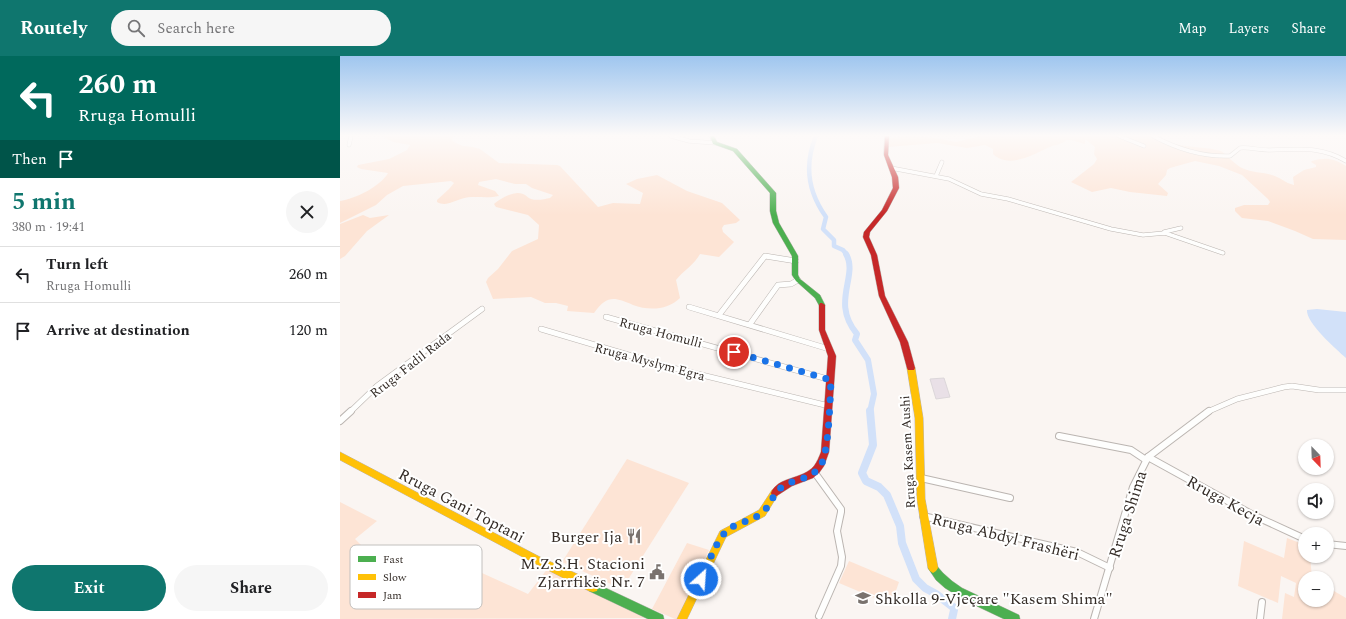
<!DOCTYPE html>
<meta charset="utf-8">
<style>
body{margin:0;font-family:Spectral,serif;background:#f6f6f6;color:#202124;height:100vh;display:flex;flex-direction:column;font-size:15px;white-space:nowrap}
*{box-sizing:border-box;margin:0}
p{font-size:13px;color:#757577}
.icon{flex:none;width:22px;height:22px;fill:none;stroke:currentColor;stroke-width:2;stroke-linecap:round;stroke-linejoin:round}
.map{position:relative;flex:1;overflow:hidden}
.panel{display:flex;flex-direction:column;background:#fff;width:340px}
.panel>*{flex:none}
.hud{background:#00695c;color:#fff;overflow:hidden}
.needle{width:26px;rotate:157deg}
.tools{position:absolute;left:958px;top:383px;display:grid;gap:8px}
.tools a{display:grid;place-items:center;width:36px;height:36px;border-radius:50%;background:#fff;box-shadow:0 1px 3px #0004;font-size:20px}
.pin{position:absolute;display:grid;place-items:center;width:34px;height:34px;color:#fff;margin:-17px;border:2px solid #fff;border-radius:50%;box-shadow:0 1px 4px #0007}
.me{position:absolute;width:44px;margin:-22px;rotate:26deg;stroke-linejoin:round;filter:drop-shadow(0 0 3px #0008)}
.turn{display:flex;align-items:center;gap:14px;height:84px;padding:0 12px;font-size:18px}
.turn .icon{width:52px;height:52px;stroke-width:2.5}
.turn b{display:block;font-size:28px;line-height:34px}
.then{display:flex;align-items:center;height:38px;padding:0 12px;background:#0003;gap:8px;font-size:15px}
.round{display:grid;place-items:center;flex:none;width:42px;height:42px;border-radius:21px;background:#f6f6f6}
.headline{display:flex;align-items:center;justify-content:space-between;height:68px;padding:0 12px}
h1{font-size:24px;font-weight:700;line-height:30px;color:#0f766e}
.action{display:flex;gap:8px;margin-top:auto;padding:8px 12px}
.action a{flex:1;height:46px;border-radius:24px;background:#0f766e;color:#fff;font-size:16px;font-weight:700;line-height:46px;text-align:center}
.action a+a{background:#f6f6f6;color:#202124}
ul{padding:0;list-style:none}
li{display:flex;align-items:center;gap:12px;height:56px;padding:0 12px;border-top:1px solid #e0e0e0}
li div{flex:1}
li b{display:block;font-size:15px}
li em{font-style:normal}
header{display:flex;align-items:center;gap:24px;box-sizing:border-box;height:56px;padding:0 20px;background:#0f766e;color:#fff}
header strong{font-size:19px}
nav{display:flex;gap:22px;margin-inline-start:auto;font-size:14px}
.search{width:280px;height:36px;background:#f6f6f6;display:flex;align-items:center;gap:10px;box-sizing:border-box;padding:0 14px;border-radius:22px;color:#757577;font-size:15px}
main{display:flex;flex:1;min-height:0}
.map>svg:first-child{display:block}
.green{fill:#fde4d5}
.water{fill:#d2e1f9}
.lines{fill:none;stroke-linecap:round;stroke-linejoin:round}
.canal-far2{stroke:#d2e1f9;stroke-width:4.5}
.canal-far1{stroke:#d2e1f9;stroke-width:6}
.canal{stroke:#d2e1f9;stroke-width:8}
.building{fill:#e9e0e7;stroke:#dcd7da}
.street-far2-casing{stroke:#bbb5b1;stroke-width:4.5}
.street-far1-casing{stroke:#bbb5b1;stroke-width:6}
.street-casing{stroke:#bbb5b1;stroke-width:8}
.fast-casing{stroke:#bbb5b1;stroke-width:1}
.slow-casing{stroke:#bbb5b1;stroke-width:1}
.jam-casing{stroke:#bbb5b1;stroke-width:1}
.street-far2{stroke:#fefefd;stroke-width:3.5}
.street-far1{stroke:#fefefd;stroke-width:5}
.street{stroke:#fefefd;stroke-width:6}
.fast{fill:#4caf50;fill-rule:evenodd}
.slow{fill:#ffc107;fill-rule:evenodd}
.jam{fill:#c62828;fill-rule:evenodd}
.route{stroke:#1a73e8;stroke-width:7;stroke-dasharray:0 12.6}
.labels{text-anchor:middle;stroke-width:4;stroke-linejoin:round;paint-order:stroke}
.street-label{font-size:13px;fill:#342c27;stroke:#fff}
.near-street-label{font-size:16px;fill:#342c27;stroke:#fff}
.near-poi-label{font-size:16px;fill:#342c27;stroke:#fff;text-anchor:end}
.key{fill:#fff;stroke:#c2c0be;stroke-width:1}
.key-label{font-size:11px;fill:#342c27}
</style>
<header>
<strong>Routely</strong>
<div class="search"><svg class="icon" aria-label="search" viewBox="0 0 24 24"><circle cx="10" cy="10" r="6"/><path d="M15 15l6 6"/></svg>Search here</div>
<nav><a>Map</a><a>Layers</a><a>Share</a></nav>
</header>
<main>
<section class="panel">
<div class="hud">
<div class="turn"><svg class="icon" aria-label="left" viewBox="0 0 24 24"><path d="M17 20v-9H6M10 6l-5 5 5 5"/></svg><div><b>260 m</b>Rruga Homulli</div></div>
<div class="then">Then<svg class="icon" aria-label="arrive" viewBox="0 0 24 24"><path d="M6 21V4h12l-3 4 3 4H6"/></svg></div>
</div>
<div class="headline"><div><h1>5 min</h1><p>380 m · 19:41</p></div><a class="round"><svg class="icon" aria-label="close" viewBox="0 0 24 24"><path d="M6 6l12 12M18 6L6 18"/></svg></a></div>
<ul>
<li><svg class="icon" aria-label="left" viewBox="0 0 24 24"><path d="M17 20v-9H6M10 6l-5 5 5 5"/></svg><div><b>Turn left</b><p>Rruga Homulli</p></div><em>260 m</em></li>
<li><svg class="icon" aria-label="arrive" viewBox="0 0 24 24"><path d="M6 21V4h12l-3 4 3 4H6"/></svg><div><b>Arrive at destination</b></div><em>120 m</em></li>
</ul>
<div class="action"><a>Exit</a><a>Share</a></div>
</section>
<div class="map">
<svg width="1006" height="563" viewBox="0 0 1006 563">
<rect width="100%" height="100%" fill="#faf5f2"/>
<g class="green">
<path d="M42,80H114L112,84L116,87L123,90L133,91L140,93L159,107L217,109L220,110L258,151L273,147L300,148L303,137L286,128L297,123L317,119L347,135L382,147L400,164L396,167L384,169L382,172L383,176L394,186L379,201L360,198C355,208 343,215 336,224L340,242C328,254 309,255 293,249C274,241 267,239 254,257L227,255L228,250L216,247H205L191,241L153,243L146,226L148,222L158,213L172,195L198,183L199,169L188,159L156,151L154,148C160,143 174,134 183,138C186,139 188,142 191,143C197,145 205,143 210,142L213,139L192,132L186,128H175L156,123L139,126L138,129L155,135L159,140C147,143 132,139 121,143C113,145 106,151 97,146V144L109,133L114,127L111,125L63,130L47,139L36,149L0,167V145C15,143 41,130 48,117L21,113L17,111L18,109L49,103L67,94L70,89L53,86Z"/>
<path d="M569,80L596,82L616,86L641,80H819C827,92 867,90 881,95C885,97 895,109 902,112C912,117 922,116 932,119C940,121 945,127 954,129L953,121L964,114L976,111V109L971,106L972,105C986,101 993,102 1006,110V184L973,183L955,175L928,165L902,162L895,155V152L904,149H928L930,146L928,143L902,119L879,110L855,105L830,112L827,114L826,119L818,128L828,137L827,140L790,136L771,132L752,136L731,126L754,108L757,103L754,98L755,91L745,83V88L731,84H726L724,86C721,88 716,89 712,90C695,97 670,114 653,98V93L645,89L627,92L597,87L548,91L549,82Z"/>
<polygon points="23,159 30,162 49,159 27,175 5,200 0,203 0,168"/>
<polygon points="287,403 349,427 282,533 222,506"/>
<polygon points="0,446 37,465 15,483 23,491 79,510 111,502 130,515 142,517 188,538 208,512 305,562 0,563"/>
<polygon points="947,482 965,489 965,500 970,500 972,522 965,522 965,544 987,544 987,531 1006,542 1006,563 942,563 945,537 954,541 956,527 941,520 938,547 898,530 904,485 944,502"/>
<polygon points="347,487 369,494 338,563 335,563 312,553"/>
<polygon points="509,505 559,526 551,549 499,527"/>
</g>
<path class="water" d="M977,253L1006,256V302C996,293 966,267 967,254Z"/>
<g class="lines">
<path class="canal-far2" d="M476,80C464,109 468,136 486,161L483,173L494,184V190L503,194L507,199"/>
<path class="canal-far1" d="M506,198C519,220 490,246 517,278L515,284L528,304L534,338L530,356"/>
<polyline class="canal" points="530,355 533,389 522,417 526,425 539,431 547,439 560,470 562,487 576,523 585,532 596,538 613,551 614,554 612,563"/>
</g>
<polygon class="building" points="604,322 610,341 596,343 590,323"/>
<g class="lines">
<g class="street-far2-casing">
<g id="street-far2">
<polyline points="331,80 349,85 375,87"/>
<polyline points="779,80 804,90"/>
<path d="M813,80C837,93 863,101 890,100L900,92C909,91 918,94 928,94C957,94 979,89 1006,105"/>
<polyline points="9,89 11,80"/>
<polyline points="551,112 609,123 641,138 668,143 771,173 803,179 825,177 883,197"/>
<polyline points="596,120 602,106"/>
<polyline points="824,176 841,172"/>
</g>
</g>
<g class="street-far1-casing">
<g id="street-far1">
<polyline points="349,251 489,293"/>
<polyline points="379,259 425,200 456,205"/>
<polyline points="266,261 491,324"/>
<polyline points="410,268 438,229 451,228 458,224"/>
<polyline points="201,273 329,311 489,350"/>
<polyline points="10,356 37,330 142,253"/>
<polyline points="867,356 897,343 944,331 952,330 979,334 1006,334"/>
</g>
</g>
<g class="street-casing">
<g id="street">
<polyline points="0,365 11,355"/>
<polyline points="719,380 791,394 806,404"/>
<polyline points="808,401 915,460 965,483"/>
<polyline points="475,417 501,453 501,456 497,475 502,501 501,510 479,560"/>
<polyline points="581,422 670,442"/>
<polyline points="583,460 737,496 770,512"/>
<polyline points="987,488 1006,490"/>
<polyline points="754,563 793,431 808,401 869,355"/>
<polyline points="920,563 922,546"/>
</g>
</g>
<g class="fast-casing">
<g id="fast">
<polygon points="370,80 374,80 377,86 397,93 436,137 436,155 439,167 458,200 458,219 460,223 480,239 485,249 484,251 480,251 475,242 456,225 452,219 452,200 433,167 430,155 430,137 393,95 373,88"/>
<polygon points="593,507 596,509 603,517 612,525 622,532 679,559 680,563 664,563 626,545 605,532 596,524 588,512 590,509"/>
<polygon points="253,526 323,559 324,563 308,563 249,535 248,531 249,527"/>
</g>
</g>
<g class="slow-casing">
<g id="slow">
<polygon points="571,309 574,310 575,312 583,362 585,443 598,512 596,515 593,517 590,515 588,512 577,443 575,362 567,312 568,310"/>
<polygon points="0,396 200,501 257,527 258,531 257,535 253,536 249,535 194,507 0,404"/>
<polygon points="435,433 438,434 439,437 425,460 386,481 347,563 337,563 380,475 419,454 432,434"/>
</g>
</g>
<g class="jam-casing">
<g id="jam">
<polygon points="545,80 549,80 548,99 558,121 559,132 547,155 530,176 529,181 537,199 545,240 568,286 575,312 574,314 568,314 567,312 560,286 539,240 531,199 523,181 524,176 542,154 553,132 552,121 544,99"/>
<path d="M480,247H482L485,249V274L496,300L489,396L484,410L479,417L473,422L452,430L435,441L432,440L431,437C438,420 462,424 474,410C477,406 479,401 481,396L488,300L479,274V249Z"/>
</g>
</g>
<use href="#street-far2" class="street-far2"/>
<use href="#street-far1" class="street-far1"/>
<use href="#street" class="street"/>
<use href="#fast" class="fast"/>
<use href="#slow" class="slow"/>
<use href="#jam" class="jam"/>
</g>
<linearGradient id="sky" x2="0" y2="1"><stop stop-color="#9fc6ef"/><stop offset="0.5" stop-color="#fdfaf9"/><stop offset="1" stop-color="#fdfaf9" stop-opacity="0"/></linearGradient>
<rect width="1006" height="159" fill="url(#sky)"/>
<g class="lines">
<path class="route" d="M361,523C369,508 377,479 392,471C403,465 415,464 424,455C432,447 433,437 442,431C455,422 472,424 481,409C489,395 490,343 491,324L394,296"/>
</g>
<defs>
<g id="restaurant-bare" transform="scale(1.2)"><path d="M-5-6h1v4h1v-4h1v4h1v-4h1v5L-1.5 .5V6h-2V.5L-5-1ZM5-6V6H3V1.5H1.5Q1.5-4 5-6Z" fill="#79726e" stroke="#fff" stroke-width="2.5" paint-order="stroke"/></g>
<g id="civic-bare" transform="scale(1.2)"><path d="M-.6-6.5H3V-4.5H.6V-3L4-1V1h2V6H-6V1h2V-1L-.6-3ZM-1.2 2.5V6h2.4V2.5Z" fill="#79726e" stroke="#fff" stroke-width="2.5" paint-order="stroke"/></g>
<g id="school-bare" transform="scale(1.2)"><path d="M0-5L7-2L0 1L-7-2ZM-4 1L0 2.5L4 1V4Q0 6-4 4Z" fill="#79726e" stroke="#fff" stroke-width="2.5" paint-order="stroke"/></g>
</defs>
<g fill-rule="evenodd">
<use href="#restaurant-bare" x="294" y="480"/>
<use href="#civic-bare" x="317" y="516"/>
<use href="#school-bare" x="523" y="542"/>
</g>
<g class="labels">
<g class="street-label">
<text transform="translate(321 276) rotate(15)" y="5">Rruga Homulli</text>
<text transform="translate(310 305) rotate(15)" y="5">Rruga Myslym Egra</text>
<text transform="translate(70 308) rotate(-38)" y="5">Rruga Fadil Rada</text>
<text transform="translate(567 396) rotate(-93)" y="5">Rruga Kasem Aushi</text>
</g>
<g class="near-street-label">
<text transform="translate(886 444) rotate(29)" y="6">Rruga Kecja</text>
<text transform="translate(122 449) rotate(28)" y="6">Rruga Gani Toptani</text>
<text transform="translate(787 458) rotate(-72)" y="6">Rruga Shima</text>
<text transform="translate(666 480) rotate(14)" y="6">Rruga Abdyl Frashëri</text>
</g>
<g class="near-poi-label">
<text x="282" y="486">Burger Ija</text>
<text x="305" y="513">M.Z.S.H. Stacioni<tspan x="305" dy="18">Zjarrfikës Nr. 7</tspan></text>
<text x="535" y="548" text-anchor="start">Shkolla 9-Vjeçare "Kasem Shima"</text>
</g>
</g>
<rect x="10" y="489" width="132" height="64" rx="6" class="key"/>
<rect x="18" y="500" width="18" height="6" fill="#4caf50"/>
<rect x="18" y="518" width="18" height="6" fill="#ffc107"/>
<rect x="18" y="536" width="18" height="6" fill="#c62828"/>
<g class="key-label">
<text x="43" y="507">Fast</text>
<text x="43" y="525">Slow</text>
<text x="43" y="543">Jam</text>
</g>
</svg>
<div class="tools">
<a><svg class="needle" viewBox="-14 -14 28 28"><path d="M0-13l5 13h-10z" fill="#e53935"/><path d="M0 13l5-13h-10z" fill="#757577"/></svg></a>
<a><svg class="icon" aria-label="sound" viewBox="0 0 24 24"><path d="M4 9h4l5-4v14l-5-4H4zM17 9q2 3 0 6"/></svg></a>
<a>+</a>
<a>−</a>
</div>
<div class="pin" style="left:394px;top:296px;background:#d93025"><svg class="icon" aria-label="arrive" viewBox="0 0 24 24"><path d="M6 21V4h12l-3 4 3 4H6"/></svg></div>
<svg class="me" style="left:361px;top:523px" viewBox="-20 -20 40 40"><circle r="17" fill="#1a73e8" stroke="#fff" stroke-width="3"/><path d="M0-11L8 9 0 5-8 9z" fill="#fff"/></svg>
</div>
</main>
